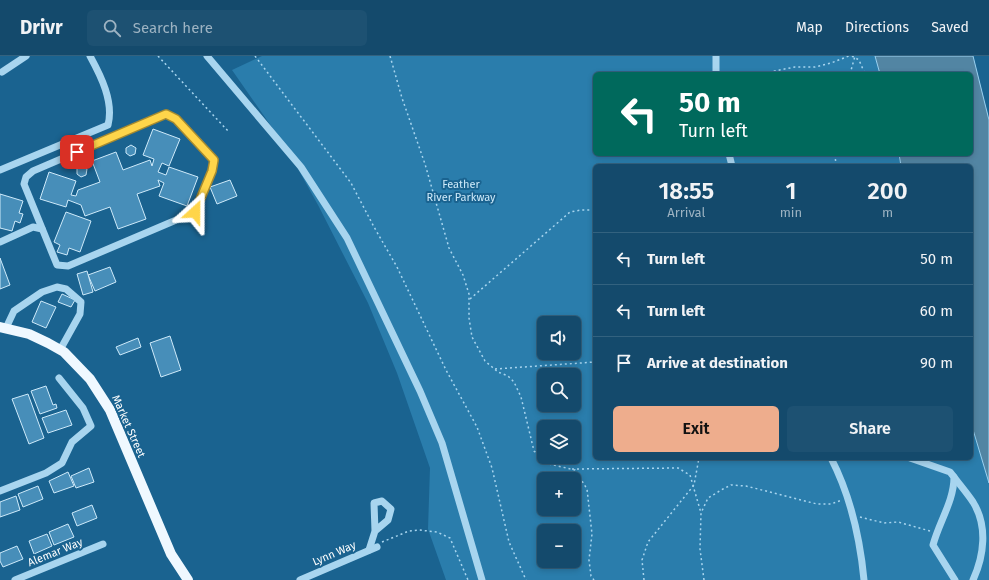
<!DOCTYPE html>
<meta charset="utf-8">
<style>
body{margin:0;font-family:"Fira Sans",sans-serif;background:#1d5172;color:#f1f3f6;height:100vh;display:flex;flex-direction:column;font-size:15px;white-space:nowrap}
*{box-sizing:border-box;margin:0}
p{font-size:13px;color:#9db3c2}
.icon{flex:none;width:22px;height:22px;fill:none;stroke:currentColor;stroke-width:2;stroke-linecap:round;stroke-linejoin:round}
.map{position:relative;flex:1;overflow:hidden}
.panel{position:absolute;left:593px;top:108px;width:380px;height:296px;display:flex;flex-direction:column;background:#144a6c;border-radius:6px;box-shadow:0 2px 6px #0003,0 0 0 1px #33627f}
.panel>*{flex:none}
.banner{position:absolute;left:593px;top:16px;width:380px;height:84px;border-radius:6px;box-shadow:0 2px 6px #0003,0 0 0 1px #33627f;background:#00695c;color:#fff;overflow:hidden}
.controls{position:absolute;left:537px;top:260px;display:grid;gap:8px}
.controls a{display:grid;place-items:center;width:44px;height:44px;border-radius:6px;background:#144a6c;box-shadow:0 2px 6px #0003,0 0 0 1px #33627f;font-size:20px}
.pin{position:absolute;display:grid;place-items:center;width:34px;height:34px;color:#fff;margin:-17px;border-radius:8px;box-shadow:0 2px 6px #0006}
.me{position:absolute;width:44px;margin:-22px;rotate:24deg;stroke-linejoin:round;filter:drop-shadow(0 0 3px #0008)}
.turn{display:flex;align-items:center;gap:14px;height:84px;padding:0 20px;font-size:18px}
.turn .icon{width:52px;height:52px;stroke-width:2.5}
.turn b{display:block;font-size:28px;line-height:34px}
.eta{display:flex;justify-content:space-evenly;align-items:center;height:68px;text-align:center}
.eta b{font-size:24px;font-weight:600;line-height:28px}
.cta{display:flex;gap:8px;margin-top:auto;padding:8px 20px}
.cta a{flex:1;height:46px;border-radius:6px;background:#eead8d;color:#111;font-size:16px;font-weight:600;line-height:46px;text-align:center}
.cta a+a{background:#1d5172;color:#f1f3f6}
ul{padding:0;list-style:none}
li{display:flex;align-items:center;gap:12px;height:52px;padding:0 20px;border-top:1px solid #33627f}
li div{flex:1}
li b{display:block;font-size:15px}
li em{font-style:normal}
header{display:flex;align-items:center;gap:24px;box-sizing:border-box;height:56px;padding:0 20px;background:#144a6c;border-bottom:1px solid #33627f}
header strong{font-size:19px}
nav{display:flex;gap:22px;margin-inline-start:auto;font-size:14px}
.search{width:280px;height:36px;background:#1d5172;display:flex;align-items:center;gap:10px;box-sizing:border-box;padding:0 14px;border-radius:6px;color:#9db3c2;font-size:15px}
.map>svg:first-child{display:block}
.green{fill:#2a7dac;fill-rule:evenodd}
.water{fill:#5285a3;stroke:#9bd2f1}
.building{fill:#478eb9;stroke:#ceeafa}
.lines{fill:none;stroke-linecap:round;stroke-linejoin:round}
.path{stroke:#a8d5ef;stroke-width:1.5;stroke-dasharray:2 3;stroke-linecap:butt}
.minor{stroke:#a8d5ef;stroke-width:7}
.major{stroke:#eff8ff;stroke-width:10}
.route-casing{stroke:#a68a30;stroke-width:10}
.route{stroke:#ffd54a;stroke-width:7}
.labels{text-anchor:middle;stroke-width:4;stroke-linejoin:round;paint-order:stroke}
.park-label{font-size:11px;fill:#ceeafa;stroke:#1a6390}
.street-label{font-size:11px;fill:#fff;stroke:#1a6390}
</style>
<header>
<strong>Drivr</strong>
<div class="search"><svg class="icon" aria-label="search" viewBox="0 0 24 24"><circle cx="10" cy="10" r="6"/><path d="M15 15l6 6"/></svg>Search here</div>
<nav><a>Map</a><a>Directions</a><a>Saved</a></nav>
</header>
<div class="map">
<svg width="989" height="524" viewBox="0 0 989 524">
<rect width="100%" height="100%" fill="#1a6390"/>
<path class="green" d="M262,0H875L880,18H595V98H898L901,110H595V402H971V367L989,427V524H446L428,473L430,412L397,317L368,247L318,149L287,93L232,14ZM544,267H574V297H544ZM544,319H574V349H544ZM544,371H574V401H544ZM544,423H574V453H544ZM544,475H574V505H544Z"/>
<polygon class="water" points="875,0 973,0 989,64 989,427 971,367 971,110 901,110 899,98 971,98 971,18 880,18"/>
<g class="building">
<polygon points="153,73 180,83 169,110 162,107 158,116 166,119 169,111 198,121 187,150 159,140 164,127 158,124 160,130 137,138 146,163 118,173 110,151 85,160 81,149 68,144 66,151 40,143 49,116 76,125 71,139 76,140 78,134 100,126 92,105 116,96 123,114 150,104 152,110 154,103 143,99"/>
<polygon points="131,89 136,92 135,98 130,100 126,97 126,92"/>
<polygon points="82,110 87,113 86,119 81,121 77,118 77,112"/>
<polygon points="230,124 237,140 217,148 210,131"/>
<polygon points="0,138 23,145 19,157 23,158 20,167 15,165 12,175 0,172"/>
<polygon points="66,156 91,165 80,196 69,192 67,199 57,196 60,189 54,186"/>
<polygon points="0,202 10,229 0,233"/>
<polygon points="110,211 116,226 95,235 88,219"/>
<polygon points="87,215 93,236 83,239 77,218"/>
<polygon points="62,238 75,244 71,251 58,246"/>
<polygon points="41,245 56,251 46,272 32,266"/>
<polygon points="170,280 181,314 161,321 150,287"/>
<polygon points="138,282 141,291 120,299 116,291"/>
<polygon points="46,330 53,349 56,348 57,352 40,358 31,335"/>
<polygon points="28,338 44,382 29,388 12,343"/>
<polygon points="66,354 72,369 48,377 42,362"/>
<polygon points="89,412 94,426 76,432 71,420"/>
<polygon points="68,416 74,430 54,437 49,425"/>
<polygon points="38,430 43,443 23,451 18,438"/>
<polygon points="16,440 20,454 0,461 0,446"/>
<polygon points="92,449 97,462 77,470 72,457"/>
<polygon points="68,468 74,481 54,489 49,476"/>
<polygon points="47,478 52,490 34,498 29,485"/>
<polygon points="17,490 23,503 3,511 0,505 0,497"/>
</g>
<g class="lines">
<g class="path">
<polyline points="158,0 228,75"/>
<polyline points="255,0 351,127 374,171 397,211 446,314 477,371 492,412 509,486 526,524"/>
<polyline points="390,0 402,42 425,108 449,192 463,219 469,238 469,262 472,281 485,305 498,316 508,320 514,326 521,341 534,395 549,408 575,414 587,433 592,478 589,504 591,520 594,524"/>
<polyline points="852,0 859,4 865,18"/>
<polyline points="759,18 795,11 815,11 831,7 849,0"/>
<polyline points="850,18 855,0"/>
<polyline points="835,98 836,110"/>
<polyline points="470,243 570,156 581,154 595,154"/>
<polyline points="495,313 595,306"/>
<polyline points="572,413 678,412 690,419 701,457"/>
<polyline points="860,461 884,467 898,466 930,475"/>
<polyline points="382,486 409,475 419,474 437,476 450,482 468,524"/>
<polyline points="644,524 642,504 648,486 694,429 699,402"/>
<polyline points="704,524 700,493 701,457 708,442 723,433 731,429 746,430 817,448 831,448 842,444"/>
</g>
<g class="minor">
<polyline points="207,0 301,111 347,182 420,335 442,387 482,524"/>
<polyline points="2,16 26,0"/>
<polyline points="716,18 716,0"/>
<polygon points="166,58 176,63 214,104 212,115 195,156 68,210 57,209 24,128 26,121 33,115"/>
<polyline points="729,98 732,110"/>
<path d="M0,114L108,69C114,46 101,20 90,0"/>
<polyline points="0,186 33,171 42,173"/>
<polyline points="6,272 14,255 42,236 57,231 66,233 81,246 80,258 60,294"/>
<path d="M831,402C850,439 860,482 864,524"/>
<path d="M910,402L950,416L954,421C954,445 939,466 933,489L955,524"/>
<path d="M954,421C960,429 967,437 973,446C988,470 984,500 973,524"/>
<polyline points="0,435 46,417 62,407 72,386 91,370 83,352 59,322"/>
<polyline points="369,494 375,475 374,447 382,445 391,453 388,464 375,475"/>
<polyline points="15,524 103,488"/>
<polyline points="300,524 377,491"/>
</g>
<polyline class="major" points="0,271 29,278 48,287 64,296 90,323 110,354 171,498 188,524"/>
</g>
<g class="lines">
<g class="route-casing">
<polyline id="route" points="77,96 166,58 176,63 214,104 212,115 195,156"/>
</g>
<use href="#route" class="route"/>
</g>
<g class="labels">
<g class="park-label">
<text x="461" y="132">Feather<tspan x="461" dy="13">River Parkway</tspan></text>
</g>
<g class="street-label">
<text transform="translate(129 370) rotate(66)" y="4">Market Street</text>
<text transform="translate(55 496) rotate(-22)" y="4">Alemar Way</text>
<text transform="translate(334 497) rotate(-23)" y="4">Lynn Way</text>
</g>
</g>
</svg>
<div class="controls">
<a><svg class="icon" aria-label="sound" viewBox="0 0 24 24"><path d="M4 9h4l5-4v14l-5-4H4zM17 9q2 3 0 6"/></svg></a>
<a><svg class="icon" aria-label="search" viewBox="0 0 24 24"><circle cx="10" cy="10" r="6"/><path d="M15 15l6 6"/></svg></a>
<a><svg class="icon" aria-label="layers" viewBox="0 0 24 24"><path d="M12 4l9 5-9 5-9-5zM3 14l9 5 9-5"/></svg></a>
<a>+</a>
<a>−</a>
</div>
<div class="pin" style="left:77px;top:96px;background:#d93025"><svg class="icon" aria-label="arrive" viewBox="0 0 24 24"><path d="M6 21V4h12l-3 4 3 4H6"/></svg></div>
<svg class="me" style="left:195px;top:156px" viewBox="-20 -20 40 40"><path d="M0-17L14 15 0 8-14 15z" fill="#ffd54a" stroke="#fff" stroke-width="4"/></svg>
<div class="banner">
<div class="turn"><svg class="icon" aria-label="left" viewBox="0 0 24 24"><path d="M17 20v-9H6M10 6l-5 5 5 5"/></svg><div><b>50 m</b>Turn left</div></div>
</div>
<section class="panel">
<div class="eta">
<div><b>18:55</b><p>Arrival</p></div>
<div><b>1</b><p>min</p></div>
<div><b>200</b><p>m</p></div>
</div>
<ul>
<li><svg class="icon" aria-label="left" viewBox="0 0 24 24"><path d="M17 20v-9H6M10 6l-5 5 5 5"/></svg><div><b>Turn left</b></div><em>50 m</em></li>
<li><svg class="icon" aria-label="left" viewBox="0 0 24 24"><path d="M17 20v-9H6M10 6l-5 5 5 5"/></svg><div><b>Turn left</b></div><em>60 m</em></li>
<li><svg class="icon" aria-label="arrive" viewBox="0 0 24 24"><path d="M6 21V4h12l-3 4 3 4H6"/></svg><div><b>Arrive at destination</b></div><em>90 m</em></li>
</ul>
<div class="cta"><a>Exit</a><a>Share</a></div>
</section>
</div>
